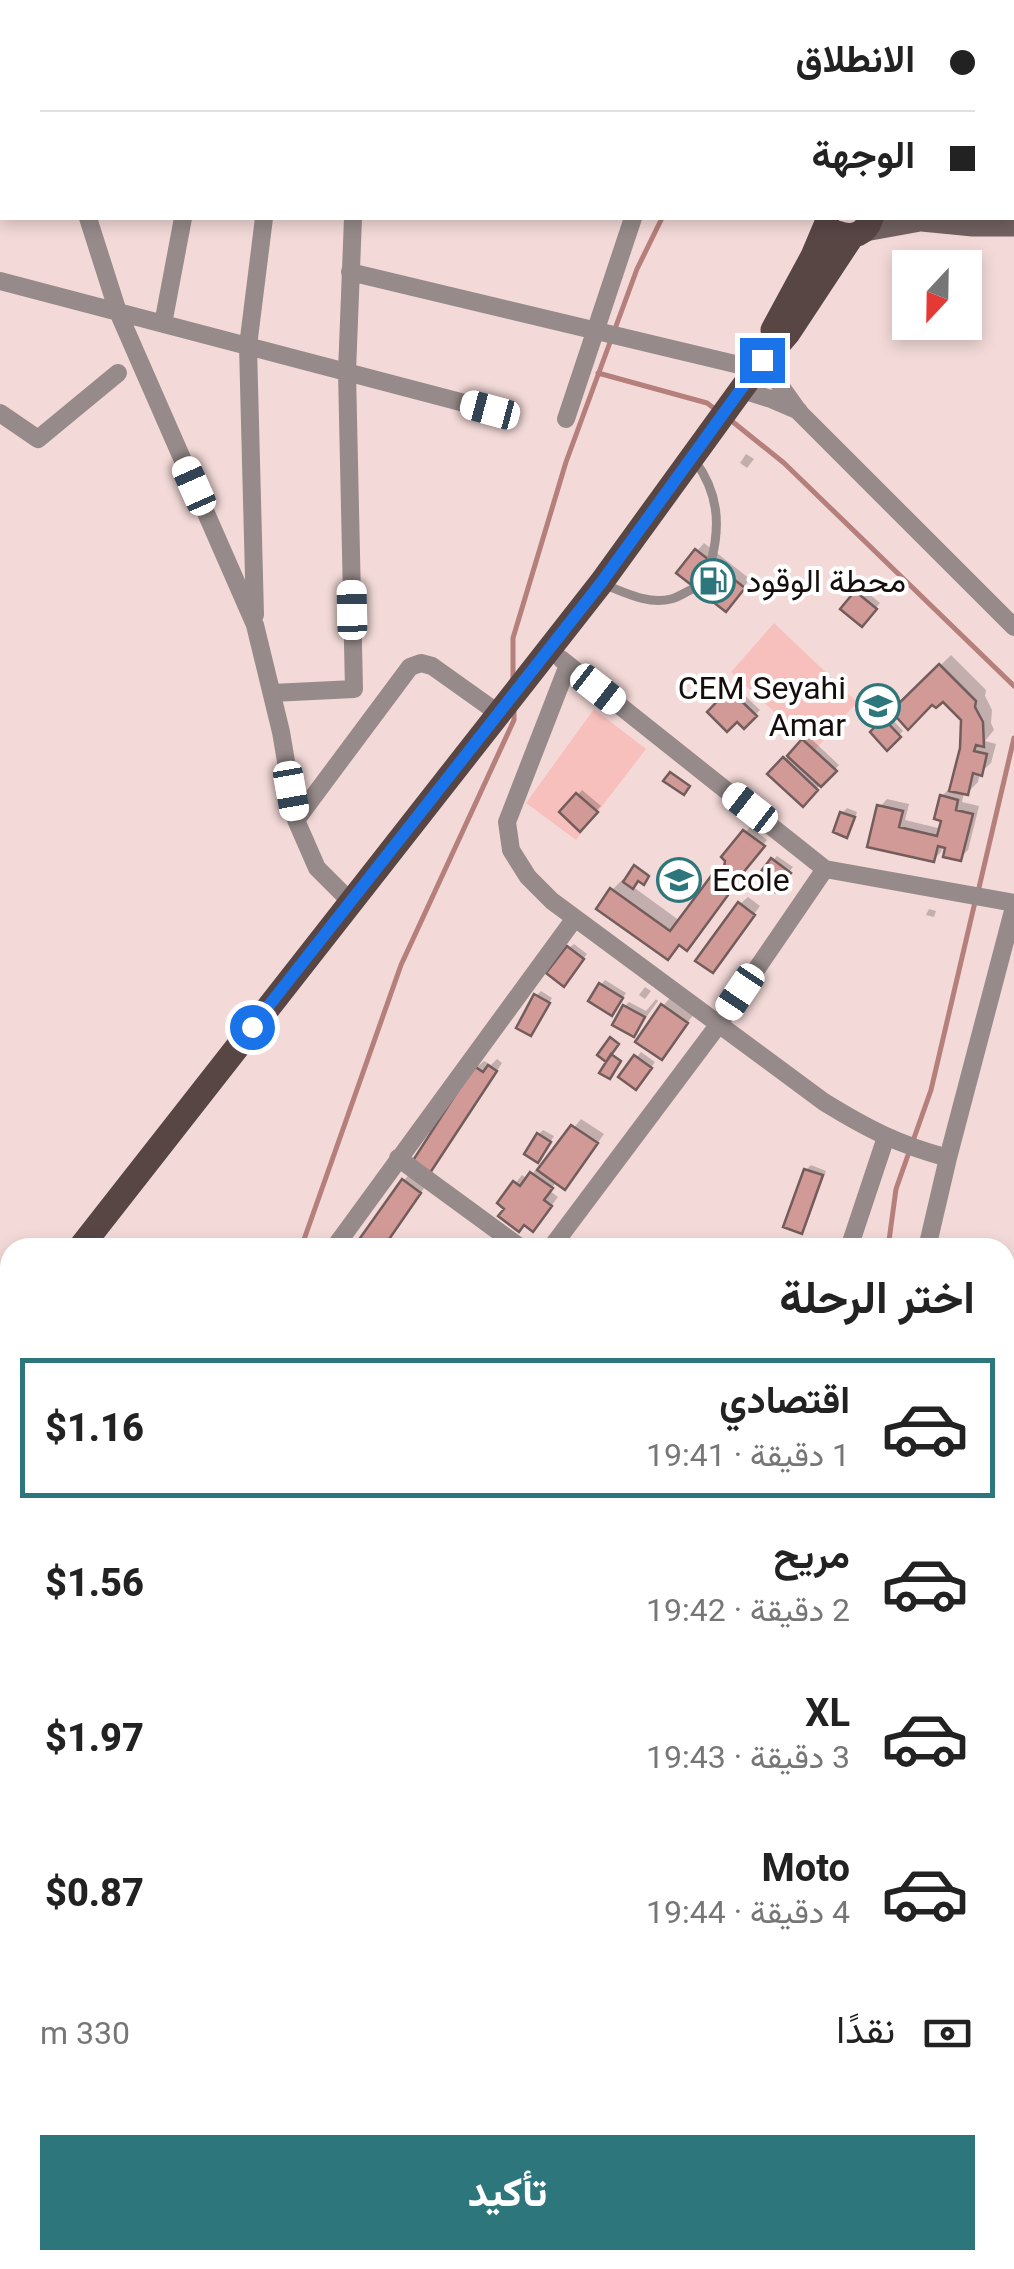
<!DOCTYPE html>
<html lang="ar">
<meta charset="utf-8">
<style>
:root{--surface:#fff;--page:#f2f2f2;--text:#222;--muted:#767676;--line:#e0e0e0;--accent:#2d767c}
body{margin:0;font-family:Roboto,Vazirmatn,sans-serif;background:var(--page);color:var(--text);direction:rtl;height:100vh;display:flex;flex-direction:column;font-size:38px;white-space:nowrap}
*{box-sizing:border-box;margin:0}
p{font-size:32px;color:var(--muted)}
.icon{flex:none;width:55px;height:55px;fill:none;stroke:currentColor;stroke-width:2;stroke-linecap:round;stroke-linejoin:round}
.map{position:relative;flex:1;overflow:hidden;direction:ltr}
.panel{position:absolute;left:0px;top:1238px;width:1015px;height:1032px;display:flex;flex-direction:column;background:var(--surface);border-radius:30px 30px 0 0;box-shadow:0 5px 15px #0003;direction:rtl}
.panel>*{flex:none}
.hud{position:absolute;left:0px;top:0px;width:1015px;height:220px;box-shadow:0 5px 15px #0003;direction:rtl;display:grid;align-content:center;height:220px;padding:0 40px;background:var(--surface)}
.needle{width:65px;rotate:202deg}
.buttons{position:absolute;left:892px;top:250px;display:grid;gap:20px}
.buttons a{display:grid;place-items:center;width:90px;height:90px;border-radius:0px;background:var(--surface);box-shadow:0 5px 15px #0003;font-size:50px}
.end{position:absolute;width:45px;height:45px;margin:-22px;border:12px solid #1a73e8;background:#fff;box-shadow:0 0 0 5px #fff}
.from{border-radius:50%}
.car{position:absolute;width:30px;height:60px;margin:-30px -15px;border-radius:12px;box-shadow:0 0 8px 2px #0007;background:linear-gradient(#fff 24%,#345 0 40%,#fff 0 76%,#345 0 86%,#fff 0)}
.hud b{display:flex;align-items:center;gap:35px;height:95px;font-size:38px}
.hud b+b{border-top:2px solid var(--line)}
.hud i{width:25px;height:25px;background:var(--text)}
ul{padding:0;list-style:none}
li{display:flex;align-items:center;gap:30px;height:140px;margin:0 20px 15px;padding:0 20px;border:5px solid transparent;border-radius:0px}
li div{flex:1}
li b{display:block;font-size:38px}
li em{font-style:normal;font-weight:800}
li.current{border-color:var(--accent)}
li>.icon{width:90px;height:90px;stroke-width:1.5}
h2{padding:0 40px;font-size:45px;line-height:120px}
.pay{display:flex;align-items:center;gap:25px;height:110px;padding:0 40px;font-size:38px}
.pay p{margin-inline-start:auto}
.action{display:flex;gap:20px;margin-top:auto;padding:20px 40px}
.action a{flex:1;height:115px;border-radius:0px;background:var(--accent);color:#fff;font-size:40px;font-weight:800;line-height:115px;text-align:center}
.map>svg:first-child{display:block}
.green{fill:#f8c0bc}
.shadow{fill:#0003}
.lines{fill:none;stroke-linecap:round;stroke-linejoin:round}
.stream{stroke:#b57f7c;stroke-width:5}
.building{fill:#d29a96;stroke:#735d5c;stroke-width:2.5}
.lane{stroke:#968b8a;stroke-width:9}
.street{stroke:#968b8a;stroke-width:18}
.secondary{stroke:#726261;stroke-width:25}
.primary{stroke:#584645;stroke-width:25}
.route{stroke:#1a73e8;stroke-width:12}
.labels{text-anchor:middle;stroke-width:8;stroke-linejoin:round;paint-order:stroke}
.poi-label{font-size:32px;fill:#160e0d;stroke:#fff;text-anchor:start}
</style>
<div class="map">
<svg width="1014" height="2269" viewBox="0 0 1014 2269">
<rect width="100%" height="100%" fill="#f3dad8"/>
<path class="green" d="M 774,623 L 857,702 L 815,750 L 731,672 Z
M 594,709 L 646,749 L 576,840 L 526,803 Z"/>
<path class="shadow" d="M 108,0 L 135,0 L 135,2 L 107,2 Z
M 164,0 L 187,0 L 186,2 L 166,2 Z
M 248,0 L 275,0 L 274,2 L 247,2 Z
M 752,0 L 780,0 L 788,2 L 749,2 Z
M 875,0 L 896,0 L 895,2 L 875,2 Z
M 746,454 L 754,459 L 747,468 L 740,463 Z
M 704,543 L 750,579 L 733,601 L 679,572 Z
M 862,588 L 880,603 L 862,624 L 844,609 Z
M 951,655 L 986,690 L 985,696 L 992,710 L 991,723 L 994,730 L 985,741 L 996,744 L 991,763 L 980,773 L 978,782 L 967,793 L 964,792 L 962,802 L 979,806 L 968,850 L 960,858 L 948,846 L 943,845 L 941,852 L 933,860 L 870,845 L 880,807 L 887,799 L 909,804 L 905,820 L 942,829 L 942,796 L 950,788 L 952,789 L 962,749 L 964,719 L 943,698 L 894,711 Z
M 735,686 L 760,710 L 744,726 L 737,719 L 710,712 Z
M 889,716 L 903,731 L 887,747 L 873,732 Z
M 808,736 L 839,765 L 803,803 L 771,774 Z
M 582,790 L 601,806 L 580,828 L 562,812 Z
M 847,808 L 857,812 L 851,830 L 846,835 L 842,813 Z
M 750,827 L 767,840 L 736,877 L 739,880 L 697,937 L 681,943 L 668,957 L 612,890 L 623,879 L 626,882 L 637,866 L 649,874 L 644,881 L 638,878 L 632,886 L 680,921 L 712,878 L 723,867 L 727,870 L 728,860 L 725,857 Z
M 777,856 L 793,867 L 775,889 L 773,860 Z
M 748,897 L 760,906 L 720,962 L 740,904 Z
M 929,909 L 936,911 L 934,917 L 926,915 Z
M 574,944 L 587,954 L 568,979 L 569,948 Z
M 605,980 L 626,993 L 616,1009 L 601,985 Z
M 645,987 L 651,991 L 645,999 L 639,995 Z
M 541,991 L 552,998 L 531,1033 L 536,996 Z
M 670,998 L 694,1014 L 662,1057 L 663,1006 Z
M 656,999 L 658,1001 L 634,1034 L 625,1006 L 629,1002 L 646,1011 Z
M 641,1052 L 655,1062 L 640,1083 L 621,1077 Z
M 497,1059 L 502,1063 L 435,1166 L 427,1173 L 476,1068 L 484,1061 L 491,1065 Z
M 581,1119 L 604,1134 L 572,1179 L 557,1181 L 550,1191 L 558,1197 L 540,1221 L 508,1208 L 500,1203 L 522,1175 L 528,1179 L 539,1166 L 542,1168 Z
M 543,1130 L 554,1136 L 542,1155 L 539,1134 Z
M 811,1165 L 826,1171 L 806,1226 L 801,1231 L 806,1170 Z
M 411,1173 L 427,1184 L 382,1248 L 403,1181 Z
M 10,1397 L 10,1434 L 0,1448 L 9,1454 L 0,1466 L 0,1411 Z
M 1014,1714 L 1014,1761 L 1007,1767 L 1014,1770 L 1014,1787 L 1008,1795 L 1005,1794 L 1005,1740 Z"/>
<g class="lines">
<path class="stream" d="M 702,2 L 702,0
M 598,373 L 707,403 L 715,409
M 728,418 L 784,463 L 1014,686
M 513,681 L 513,638 L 566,462 L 637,269 L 662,218
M 978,892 L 1014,738
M 301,1248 L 401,965 L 514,720 L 514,712
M 888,1248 L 896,1189 L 931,1090 L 975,902
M 1005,1474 L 1007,1474
M 0,1679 L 10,1672
M 791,2260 L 792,2269"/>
</g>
<path class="building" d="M 695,549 L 745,588 L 726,612 L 676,573 Z
M 855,591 L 877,609 L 862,627 L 840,609 Z
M 939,664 L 976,701 L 975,707 L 983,722 L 984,747 L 976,745 L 974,751 L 987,754 L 982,776 L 973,773 L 968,795 L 949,791 L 960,748 L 961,720 L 943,702 L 936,708 L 932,705 L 908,730 L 891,711 Z
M 729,689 L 757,716 L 744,729 L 737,722 L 727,732 L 707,712 Z
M 883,718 L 901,737 L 887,751 L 870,732 Z
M 802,739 L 837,771 L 821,787 L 787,756 Z
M 783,757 L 818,790 L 803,807 L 767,774 Z
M 670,772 L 690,786 L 684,795 L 663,781 Z
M 576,793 L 598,812 L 580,832 L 559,812 Z
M 940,795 L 958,800 L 956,810 L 973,814 L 961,861 L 943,857 L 945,848 L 938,846 L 934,862 L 867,847 L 877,805 L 903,811 L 899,827 L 937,836 L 941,821 L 934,819 Z
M 840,812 L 855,817 L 847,838 L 833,832 Z
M 743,830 L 765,846 L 738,879 L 724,868 L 725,861 L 721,857 Z
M 771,858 L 791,873 L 775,892 L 756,878 Z
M 634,865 L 649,876 L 644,885 L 638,881 L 633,889 L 623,882 Z
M 711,876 L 731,891 L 687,951 L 679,945 L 668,960 L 596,909 L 610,888 L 670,931 Z
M 738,902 L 755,915 L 713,973 L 695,961 Z
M 567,946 L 584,959 L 564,987 L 546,973 Z
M 599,983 L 623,998 L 612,1016 L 588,1001 Z
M 534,994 L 550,1003 L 531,1036 L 516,1028 Z
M 661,1004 L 688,1023 L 662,1060 L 635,1042 Z
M 623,1005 L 645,1017 L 634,1037 L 612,1025 Z
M 610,1037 L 619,1044 L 606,1062 L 597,1055 Z
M 611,1054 L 621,1061 L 610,1079 L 599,1073 Z
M 634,1055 L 652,1068 L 636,1090 L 618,1077 Z
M 488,1065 L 497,1071 L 428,1176 L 410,1165 L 474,1066 L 483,1072 Z
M 571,1125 L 598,1143 L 565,1190 L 537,1170 Z
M 537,1133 L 551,1142 L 538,1163 L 524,1154 Z
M 804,1169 L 823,1175 L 802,1234 L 783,1227 Z
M 530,1172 L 553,1188 L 544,1200 L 552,1206 L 533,1232 L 524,1225 L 519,1232 L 498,1216 L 504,1209 L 497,1203 L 513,1181 L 520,1186 Z
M 402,1179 L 421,1193 L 383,1248 L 353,1248 Z
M 10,1392 L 10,1433 L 0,1448 L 0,1406 Z
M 1010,1714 L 1014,1715 L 1014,1759 L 1011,1767 L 1005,1766 L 1005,1732 Z
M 10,1730 L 10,1781 L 0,1787 L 0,1753 L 6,1747 L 0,1741 Z
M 8,1993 L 10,1995 L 10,2037 L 0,2026 L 0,2001 Z"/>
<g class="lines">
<path class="lane" d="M 695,461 C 718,492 721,524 711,562
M 603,584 C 624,592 648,605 671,599 C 679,597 687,591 695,588"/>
<path class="street" d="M 81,2 L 81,0
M 358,2 L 358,0
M 642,2 L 642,0
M 0,31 L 2,30
M 88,218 L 118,312 L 255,625 L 281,732 L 296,820 L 317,868 L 350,901
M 350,272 L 756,369
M 0,281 L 491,410
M 163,324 L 183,218
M 762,360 L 799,412 L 1014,627
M 742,390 L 771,399 L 799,411
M 0,413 L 38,439 L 118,373
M 566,419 L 633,218
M 255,615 L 248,346 L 264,218
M 561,659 L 825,869 L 1014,903
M 568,665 L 507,822 L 511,850 L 528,877 L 552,901 L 824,1102 C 868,1129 897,1144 948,1158
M 272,693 L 354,689 L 347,372 L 353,218
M 296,820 L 410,667 L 421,663 L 432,666 L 498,713
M 398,1158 L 521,1248
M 334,1248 L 575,918
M 551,1248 L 719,1024 L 825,869
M 849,1248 L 886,1137
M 927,1248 L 948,1158 L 1014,907
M 1005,1390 L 1014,1393
M 1005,1514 L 1014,1519
M 0,1651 L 10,1662
M 1005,1702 L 1014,1681
M 0,1791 L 10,1782
M 0,1841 L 10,1851
M 1005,1903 L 1014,1904
M 0,2078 L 10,2069
M 0,2107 L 10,2118"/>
<path class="secondary" d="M 912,218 L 973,224 L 1014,224
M 865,229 L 920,219"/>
<path class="primary" d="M 926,2 L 927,0
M 949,2 L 949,0
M 837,233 C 853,239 866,234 871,218
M 773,330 L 813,256 L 827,223
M 80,1248 L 601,583 L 767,354 L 776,347 L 788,333 L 852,236
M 0,1350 L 10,1337"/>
</g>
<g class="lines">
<path class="route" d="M 252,1027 L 601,583 L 762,360"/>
</g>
<defs>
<g id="fuel-ring" transform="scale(2.25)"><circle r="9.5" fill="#fff" stroke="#2d767c" stroke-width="1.5"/><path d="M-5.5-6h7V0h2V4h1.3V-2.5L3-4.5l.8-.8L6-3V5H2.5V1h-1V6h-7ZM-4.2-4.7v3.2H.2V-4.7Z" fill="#2d767c"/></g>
<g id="school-ring" transform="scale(2.25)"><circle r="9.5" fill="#fff" stroke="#2d767c" stroke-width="1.5"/><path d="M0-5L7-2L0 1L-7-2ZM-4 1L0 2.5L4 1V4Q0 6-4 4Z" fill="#2d767c"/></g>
</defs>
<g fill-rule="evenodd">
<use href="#fuel-ring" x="713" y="581"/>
<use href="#school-ring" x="878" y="706"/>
<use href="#school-ring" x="679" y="880"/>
</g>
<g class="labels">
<g class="poi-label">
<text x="746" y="592">محطة الوقود</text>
<text x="846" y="699" text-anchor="end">CEM Seyahi<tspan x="846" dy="37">Amar</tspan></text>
<text x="712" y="891">Ecole</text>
</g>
</g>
</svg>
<div class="buttons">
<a><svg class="needle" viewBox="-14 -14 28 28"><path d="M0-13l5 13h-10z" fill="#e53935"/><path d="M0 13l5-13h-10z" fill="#767676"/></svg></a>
</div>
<i class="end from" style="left:252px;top:1027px"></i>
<i class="end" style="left:762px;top:360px"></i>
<i class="car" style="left:490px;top:410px;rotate:285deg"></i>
<i class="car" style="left:194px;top:486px;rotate:336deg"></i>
<i class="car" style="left:352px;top:610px;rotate:359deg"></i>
<i class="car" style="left:598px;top:689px;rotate:128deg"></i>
<i class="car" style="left:291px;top:791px;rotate:170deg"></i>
<i class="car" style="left:750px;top:808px;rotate:308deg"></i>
<i class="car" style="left:740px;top:992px;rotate:214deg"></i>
<div class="hud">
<b><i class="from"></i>الانطلاق</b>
<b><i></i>الوجهة</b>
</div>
<section class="panel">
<h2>اختر الرحلة</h2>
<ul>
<li class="current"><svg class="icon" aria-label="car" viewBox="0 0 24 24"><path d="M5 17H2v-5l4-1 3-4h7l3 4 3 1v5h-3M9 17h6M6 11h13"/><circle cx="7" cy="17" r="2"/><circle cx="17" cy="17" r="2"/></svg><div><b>اقتصادي</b><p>1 دقيقة · 19:41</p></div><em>$1.16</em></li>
<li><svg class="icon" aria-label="car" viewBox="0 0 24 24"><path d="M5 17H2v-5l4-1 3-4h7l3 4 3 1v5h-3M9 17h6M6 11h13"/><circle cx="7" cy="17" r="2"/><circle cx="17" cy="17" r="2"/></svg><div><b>مريح</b><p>2 دقيقة · 19:42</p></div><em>$1.56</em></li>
<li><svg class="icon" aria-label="car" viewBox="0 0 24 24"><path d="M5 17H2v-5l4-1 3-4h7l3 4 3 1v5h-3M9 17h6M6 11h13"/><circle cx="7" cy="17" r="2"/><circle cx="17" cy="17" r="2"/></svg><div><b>XL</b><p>3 دقيقة · 19:43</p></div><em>$1.97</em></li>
<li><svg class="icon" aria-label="car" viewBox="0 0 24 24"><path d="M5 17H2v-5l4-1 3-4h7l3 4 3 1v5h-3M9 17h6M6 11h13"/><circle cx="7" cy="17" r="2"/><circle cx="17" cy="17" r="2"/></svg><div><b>Moto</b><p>4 دقيقة · 19:44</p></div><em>$0.87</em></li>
</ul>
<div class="pay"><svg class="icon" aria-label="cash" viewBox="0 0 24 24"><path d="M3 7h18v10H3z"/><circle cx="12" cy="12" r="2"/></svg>نقدًا<p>330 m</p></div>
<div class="action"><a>تأكيد</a></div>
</section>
</div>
